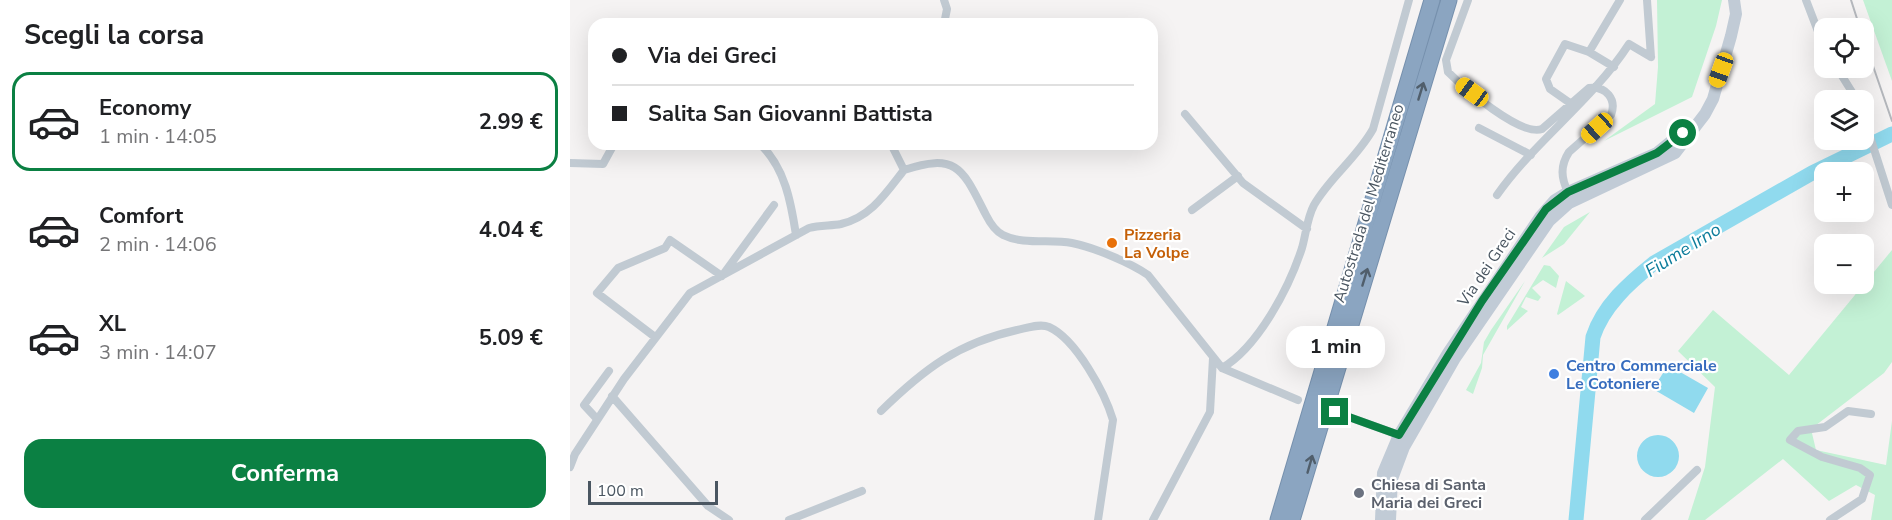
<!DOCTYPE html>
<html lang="it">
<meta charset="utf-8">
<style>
:root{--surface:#fff;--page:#f2f2f2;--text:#202124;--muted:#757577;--line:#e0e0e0;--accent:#0b8043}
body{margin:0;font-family:"Nunito Sans",sans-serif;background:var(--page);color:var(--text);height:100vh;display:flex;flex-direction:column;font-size:22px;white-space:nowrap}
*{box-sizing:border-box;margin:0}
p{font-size:20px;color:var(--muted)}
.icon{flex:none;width:33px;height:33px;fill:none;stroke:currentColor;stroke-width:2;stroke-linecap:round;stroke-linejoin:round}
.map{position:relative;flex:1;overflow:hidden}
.details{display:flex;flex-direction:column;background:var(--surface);width:570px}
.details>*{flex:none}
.top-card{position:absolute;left:18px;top:18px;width:570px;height:132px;border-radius:18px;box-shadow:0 6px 24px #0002;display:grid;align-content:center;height:132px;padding:0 24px;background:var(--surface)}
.tools{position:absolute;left:1244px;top:18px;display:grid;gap:12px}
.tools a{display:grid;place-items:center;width:60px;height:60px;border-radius:12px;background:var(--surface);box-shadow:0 6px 24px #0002;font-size:30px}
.scale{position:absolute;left:18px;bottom:15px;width:130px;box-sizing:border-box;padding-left:6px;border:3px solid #4a5661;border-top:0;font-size:16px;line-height:21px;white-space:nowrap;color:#4a5661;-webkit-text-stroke:4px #fff;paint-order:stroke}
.end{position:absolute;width:27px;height:27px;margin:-14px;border:8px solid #0b8043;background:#fff;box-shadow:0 0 0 3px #fff}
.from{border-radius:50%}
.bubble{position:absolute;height:42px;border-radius:18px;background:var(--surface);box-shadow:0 6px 24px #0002;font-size:20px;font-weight:700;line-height:42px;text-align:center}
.car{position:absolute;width:18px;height:36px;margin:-18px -9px;border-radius:8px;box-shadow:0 0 4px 2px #0007;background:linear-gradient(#f5c518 24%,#345 0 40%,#f5c518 0 76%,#345 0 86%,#f5c518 0)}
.top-card b{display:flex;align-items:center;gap:21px;height:57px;font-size:22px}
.top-card b+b{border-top:2px solid var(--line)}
.top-card i{width:15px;height:15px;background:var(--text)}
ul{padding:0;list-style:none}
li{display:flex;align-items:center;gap:18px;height:99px;margin:0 12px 9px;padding:0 12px;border:3px solid transparent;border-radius:18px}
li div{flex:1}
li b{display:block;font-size:22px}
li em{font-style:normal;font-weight:700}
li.active{border-color:var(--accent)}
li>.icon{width:54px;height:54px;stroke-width:1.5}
h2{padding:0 24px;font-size:27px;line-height:72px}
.cta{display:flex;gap:12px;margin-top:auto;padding:12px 24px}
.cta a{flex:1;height:69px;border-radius:18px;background:var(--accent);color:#fff;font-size:24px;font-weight:700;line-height:69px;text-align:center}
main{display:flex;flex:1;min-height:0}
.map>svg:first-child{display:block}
.green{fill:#c3f1d5}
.water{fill:#90daee}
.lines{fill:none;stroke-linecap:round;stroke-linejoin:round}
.river{stroke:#90daee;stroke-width:15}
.motorway-casing{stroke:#7690ad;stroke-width:17}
.minor{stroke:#c1cad2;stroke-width:8}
.secondary{stroke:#c1cbd6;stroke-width:12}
.motorway{stroke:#8ba5c1;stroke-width:15}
.rail{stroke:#b5b8bd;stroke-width:2}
.oneway{stroke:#505e6b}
.route{stroke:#0b8043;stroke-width:8}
.food-dot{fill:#e8710a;stroke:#fff;stroke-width:2}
.shop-dot{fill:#3f7fe0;stroke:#fff;stroke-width:2}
.worship-dot{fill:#6b7280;stroke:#fff;stroke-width:2}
.labels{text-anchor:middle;stroke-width:4.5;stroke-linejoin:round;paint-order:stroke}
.street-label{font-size:16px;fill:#4a5661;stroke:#fff}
.food-label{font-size:16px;font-weight:bold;fill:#c56008;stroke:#fff;text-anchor:start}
.shop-label{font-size:16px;font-weight:bold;fill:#366cbe;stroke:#fff;text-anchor:start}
.worship-label{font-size:16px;font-weight:bold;fill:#5b616d;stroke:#fff;text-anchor:start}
.water-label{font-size:18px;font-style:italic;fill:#0c7c9b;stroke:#fff}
</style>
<main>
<section class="details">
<h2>Scegli la corsa</h2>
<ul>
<li class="active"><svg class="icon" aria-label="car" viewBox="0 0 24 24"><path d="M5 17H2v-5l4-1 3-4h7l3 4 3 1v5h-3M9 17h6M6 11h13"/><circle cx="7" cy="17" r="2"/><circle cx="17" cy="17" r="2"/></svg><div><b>Economy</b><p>1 min · 14:05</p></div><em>2.99 €</em></li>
<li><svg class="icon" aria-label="car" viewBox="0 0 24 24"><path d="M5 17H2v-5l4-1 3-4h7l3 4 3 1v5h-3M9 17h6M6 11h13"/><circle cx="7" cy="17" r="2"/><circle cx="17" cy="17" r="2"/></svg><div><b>Comfort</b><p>2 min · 14:06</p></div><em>4.04 €</em></li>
<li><svg class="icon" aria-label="car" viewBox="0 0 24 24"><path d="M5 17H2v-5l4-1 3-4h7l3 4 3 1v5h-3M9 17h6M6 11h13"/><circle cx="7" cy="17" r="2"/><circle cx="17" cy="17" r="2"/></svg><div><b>XL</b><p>3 min · 14:07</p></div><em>5.09 €</em></li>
</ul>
<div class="cta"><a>Conferma</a></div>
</section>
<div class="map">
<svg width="1322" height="520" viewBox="0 0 1322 520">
<rect width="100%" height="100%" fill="#f5f3f3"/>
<path class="green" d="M 1087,0 L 1152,0 L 1146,26 L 1122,97 L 1034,141 L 1085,104 L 1088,67 Z
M 1293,0 L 1322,0 L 1322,81 Z
M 1020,212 L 994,244 L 972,258 L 994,227 Z
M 1322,250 L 1322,362 L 1314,373 L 1241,429 L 1246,450 L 1316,465 L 1322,421 L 1322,520 L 1301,520 L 1305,495 L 1286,485 L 1259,501 L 1213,459 L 1135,520 L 1118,520 L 1135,467 L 1145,387 L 1108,351 L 1143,310 L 1219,375 Z
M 974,265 L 980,266 L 989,276 L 986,288 L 973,280 L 962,288 L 971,297 L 968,301 L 956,297 L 951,307 L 958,311 L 937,330 L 937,326 Z
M 955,281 L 913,355 L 912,368 L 903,394 L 896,390 L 911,363 L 914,342 L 921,330 Z
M 996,281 L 1015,296 L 988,315 L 987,314 Z"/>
<path class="water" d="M 1098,365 L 1138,388 L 1124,413 L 1083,389 Z
M1067 456a21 21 0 1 1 42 0a21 21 0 1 1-42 0Z"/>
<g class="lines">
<path class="river" d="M 1006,520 L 1023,337 C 1033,306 1059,283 1084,263 L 1242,173 L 1322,134"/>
<g class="motorway-casing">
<path id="motorway" d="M 708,520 L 862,0
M 722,520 L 879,0"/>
</g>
<path class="minor" d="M 898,0 L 876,60 L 878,72 C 893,87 951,137 972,129 L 1019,88 C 1036,86 1047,99 1041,115 L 999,152 C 990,166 991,178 998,192
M 1077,0 L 1081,57
M 1236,0 L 1254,47
M 374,24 L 377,9 L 374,0
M 1044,67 L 1019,52 L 1050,0
M 1267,68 L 1287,100
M 1000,103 L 980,89 L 976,79 L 995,44 L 1019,52
M 615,114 L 673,183 L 737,229
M 1293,115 L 1322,205
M 909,128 L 961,155
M 190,144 C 215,168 221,202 226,235
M 321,144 L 334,170
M 0,163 L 33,164 L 44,144
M 334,170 C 388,152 393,170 416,215 C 420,223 425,231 433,235 C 453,245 481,239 502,243 C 523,247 561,263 578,275 L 652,368 L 728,400
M 927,195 C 965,141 1022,101 1059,44 L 1081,57
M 622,210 L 668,176
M 85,337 L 27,293 L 48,268 L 95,248 L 100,240 L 152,276 L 204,205
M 652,368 C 688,347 719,288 732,248 C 736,234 737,218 744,205 C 760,177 787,158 803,129 L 839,0
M 42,396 L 138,506 L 159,520
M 311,411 C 354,369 388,343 447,330 C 457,328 470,323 479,327 C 506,339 535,393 543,420 L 528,520
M 765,412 L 829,435
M 27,419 L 14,405 L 39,371
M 0,467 L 5,454 L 54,379 L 120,293 L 239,228 C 250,225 261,226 271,224 C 301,217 316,193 334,170
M 219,520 L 292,491
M 583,520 L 640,412 L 643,358
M 1075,520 L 1127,470
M 1260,520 L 1292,499 L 1300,475 L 1290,468 L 1252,457 L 1220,440 L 1228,431 L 1255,427 L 1278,411 L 1301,414"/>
<path class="secondary" d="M 811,520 L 813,473 L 829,435 L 878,353 L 970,217 L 985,200 L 998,192 L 1087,153 L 1114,131
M 820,520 L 822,479 L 834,447 L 885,358 L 979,221 L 999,203 L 1105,153 L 1135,114 L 1143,99 L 1161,36 L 1166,14 L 1164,0"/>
<use href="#motorway" class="motorway"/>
<path class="rail" d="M 1281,0 L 1290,28
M 1293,37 L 1322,121"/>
</g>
<defs><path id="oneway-shaft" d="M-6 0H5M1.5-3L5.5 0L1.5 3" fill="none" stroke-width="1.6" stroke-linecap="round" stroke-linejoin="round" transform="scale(1.5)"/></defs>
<g class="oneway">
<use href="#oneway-shaft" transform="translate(851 91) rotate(-73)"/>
<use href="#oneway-shaft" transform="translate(795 277) rotate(-73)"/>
<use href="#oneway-shaft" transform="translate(740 464) rotate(-74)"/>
</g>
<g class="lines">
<path class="route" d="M 765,412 L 829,435 L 912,301 L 976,209 L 998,192 L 1087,153 L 1113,133"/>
</g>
<circle class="food-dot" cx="542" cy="243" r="6"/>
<circle class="shop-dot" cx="984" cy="374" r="6"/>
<circle class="worship-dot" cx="789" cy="493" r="6"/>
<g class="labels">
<g class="street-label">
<text transform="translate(798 203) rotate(-73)" y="6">Autostrada del Mediterraneo</text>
<text transform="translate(916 267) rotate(-56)" y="6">Via dei Greci</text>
</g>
<g class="food-label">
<text x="554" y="240">Pizzeria<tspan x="554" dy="18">La Volpe</tspan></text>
</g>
<g class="shop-label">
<text x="996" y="371">Centro Commerciale<tspan x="996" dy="18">Le Cotoniere</tspan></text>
</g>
<g class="worship-label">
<text x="801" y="490">Chiesa di Santa<tspan x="801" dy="18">Maria dei Greci</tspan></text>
</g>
<g class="water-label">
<text transform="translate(1113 250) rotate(-32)" y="6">Fiume Irno</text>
</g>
</g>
</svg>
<div class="tools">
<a><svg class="icon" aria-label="locate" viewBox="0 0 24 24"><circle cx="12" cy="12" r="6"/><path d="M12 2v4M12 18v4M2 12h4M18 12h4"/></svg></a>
<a><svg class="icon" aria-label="layers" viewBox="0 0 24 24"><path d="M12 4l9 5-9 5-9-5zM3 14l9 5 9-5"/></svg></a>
<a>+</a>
<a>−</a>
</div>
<div class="scale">100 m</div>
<i class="end from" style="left:1113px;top:133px"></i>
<i class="end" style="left:765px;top:412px"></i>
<div class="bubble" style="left:716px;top:326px;width:99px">1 min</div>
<i class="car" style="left:1151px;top:70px;rotate:200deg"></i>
<i class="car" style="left:902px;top:92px;rotate:306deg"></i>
<i class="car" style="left:1027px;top:128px;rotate:228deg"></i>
<div class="top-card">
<b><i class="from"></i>Via dei Greci</b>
<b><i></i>Salita San Giovanni Battista</b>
</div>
</div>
</main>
